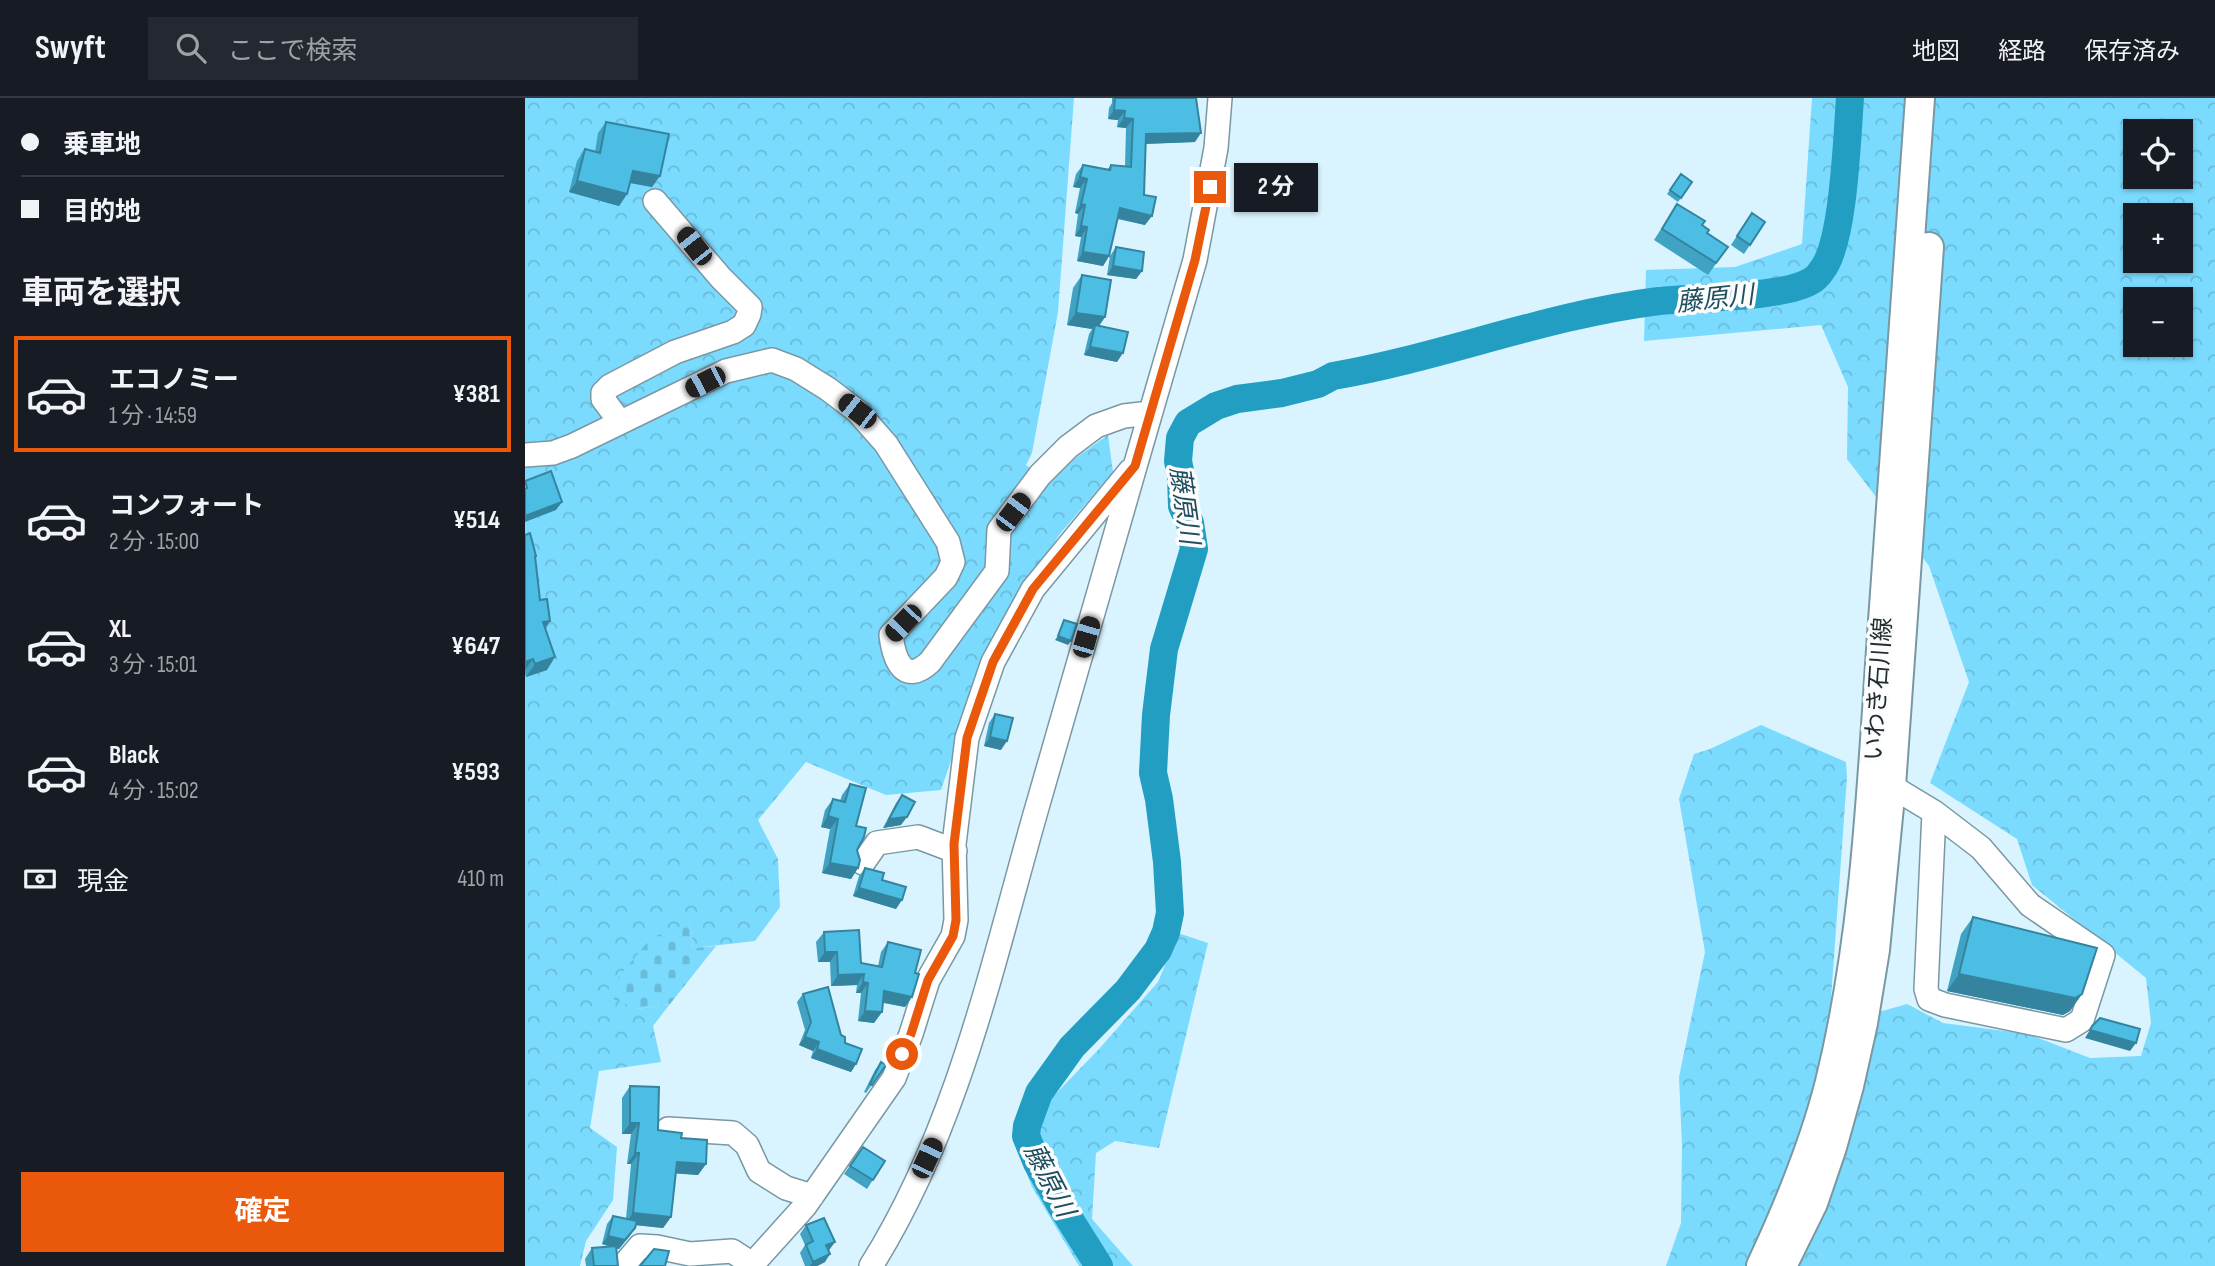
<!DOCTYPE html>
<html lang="ja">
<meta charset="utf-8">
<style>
:root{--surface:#171b24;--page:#242831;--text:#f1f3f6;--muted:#9ea1a6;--line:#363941;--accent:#ea580c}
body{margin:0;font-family:"Sofia Sans Condensed","Noto Sans JP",sans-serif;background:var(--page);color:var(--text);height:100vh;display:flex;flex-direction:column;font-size:26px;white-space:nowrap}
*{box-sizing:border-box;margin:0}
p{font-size:23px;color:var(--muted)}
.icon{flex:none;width:38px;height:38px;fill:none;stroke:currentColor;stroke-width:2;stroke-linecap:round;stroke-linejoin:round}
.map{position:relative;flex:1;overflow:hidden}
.drawer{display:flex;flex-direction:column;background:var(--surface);width:525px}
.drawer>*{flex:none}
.top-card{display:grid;align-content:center;height:154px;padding:0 21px;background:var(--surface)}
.controls{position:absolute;left:1598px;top:21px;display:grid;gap:14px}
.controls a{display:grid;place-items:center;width:70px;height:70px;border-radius:0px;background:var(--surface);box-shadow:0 2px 5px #0004;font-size:35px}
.end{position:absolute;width:32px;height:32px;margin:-16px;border:9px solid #ea580c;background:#fff;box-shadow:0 0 0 4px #fff}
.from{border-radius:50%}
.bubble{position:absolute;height:49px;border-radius:0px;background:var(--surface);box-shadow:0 2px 5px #0004;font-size:23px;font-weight:700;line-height:49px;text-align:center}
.car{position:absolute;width:21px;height:42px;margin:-21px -10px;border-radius:9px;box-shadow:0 0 5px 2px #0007;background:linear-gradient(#222 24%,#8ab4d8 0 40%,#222 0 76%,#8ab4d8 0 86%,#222 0)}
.top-card b{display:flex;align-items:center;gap:24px;height:66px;font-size:26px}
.top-card b+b{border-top:2px solid var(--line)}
.top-card i{width:18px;height:18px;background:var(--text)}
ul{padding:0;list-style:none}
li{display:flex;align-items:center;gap:21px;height:116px;margin:0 14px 10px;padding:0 7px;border:4px solid transparent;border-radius:0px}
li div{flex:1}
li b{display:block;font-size:26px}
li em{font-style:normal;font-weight:700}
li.current{border-color:var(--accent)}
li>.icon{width:63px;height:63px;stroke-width:1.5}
h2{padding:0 21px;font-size:32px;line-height:84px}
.pay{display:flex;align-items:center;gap:18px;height:77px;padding:0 21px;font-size:26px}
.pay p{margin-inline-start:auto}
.primary-button{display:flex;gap:14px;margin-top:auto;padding:14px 21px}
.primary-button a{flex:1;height:80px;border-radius:0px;background:var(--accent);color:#fff;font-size:28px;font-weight:700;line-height:80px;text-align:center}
header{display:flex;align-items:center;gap:42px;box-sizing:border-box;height:98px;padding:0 35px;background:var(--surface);border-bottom:2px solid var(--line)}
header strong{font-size:33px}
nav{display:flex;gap:38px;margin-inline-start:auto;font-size:24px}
.search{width:490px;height:63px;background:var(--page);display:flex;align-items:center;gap:18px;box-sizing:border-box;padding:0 24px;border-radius:0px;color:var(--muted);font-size:26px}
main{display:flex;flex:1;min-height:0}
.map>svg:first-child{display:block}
.forest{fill:url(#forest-crowns);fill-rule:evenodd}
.cemetery{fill:url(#cemetery-stones)}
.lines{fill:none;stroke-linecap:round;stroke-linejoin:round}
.river{stroke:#229ec3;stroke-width:28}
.minor-casing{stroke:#7998a4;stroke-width:26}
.major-casing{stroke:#7998a4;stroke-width:32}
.minor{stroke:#fff;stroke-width:23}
.major{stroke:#fff;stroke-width:28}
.wall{fill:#41a3c3}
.shaded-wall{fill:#35849f}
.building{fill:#4cbde3;stroke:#35849f;stroke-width:2}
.route{stroke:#ea580c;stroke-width:9}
.labels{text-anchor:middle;stroke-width:7;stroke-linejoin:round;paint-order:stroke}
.street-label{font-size:24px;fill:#212e32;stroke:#fcfcfc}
.water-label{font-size:26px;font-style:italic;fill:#1f4e5e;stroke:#fcfcfc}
</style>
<header>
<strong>Swyft</strong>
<div class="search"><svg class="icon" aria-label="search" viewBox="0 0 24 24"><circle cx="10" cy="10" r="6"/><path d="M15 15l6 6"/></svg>ここで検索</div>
<nav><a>地図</a><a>経路</a><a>保存済み</a></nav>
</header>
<main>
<section class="drawer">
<div class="top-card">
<b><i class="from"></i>乗車地</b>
<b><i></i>目的地</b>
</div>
<h2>車両を選択</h2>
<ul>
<li class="current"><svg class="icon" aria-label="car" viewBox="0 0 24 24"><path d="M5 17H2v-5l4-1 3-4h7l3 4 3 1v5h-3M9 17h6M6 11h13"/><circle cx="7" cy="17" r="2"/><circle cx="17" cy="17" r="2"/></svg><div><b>エコノミー</b><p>1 分 · 14:59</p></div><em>¥381</em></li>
<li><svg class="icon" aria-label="car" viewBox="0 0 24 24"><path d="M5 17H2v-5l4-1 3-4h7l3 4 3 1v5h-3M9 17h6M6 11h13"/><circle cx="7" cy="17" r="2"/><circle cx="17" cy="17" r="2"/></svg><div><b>コンフォート</b><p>2 分 · 15:00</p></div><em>¥514</em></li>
<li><svg class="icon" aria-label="car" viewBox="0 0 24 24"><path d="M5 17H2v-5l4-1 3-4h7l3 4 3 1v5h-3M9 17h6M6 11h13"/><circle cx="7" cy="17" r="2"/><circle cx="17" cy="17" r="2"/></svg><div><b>XL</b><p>3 分 · 15:01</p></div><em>¥647</em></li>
<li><svg class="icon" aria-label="car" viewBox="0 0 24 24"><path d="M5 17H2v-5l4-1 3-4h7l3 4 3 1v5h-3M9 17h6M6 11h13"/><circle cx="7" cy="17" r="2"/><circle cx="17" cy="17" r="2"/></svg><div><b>Black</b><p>4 分 · 15:02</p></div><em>¥593</em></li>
</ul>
<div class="pay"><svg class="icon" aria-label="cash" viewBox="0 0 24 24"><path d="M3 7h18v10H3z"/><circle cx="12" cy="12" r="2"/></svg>現金<p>410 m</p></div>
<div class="primary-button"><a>確定</a></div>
</section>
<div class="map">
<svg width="1690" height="1168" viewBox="0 0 1690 1168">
<defs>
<pattern id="forest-crowns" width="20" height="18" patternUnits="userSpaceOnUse" patternTransform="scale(1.75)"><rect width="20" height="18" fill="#7adbfe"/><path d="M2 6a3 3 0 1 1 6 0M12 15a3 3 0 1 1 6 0" fill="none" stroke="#69bcda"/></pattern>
<pattern id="cemetery-stones" width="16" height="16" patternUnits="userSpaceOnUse" patternTransform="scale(1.75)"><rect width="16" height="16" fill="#7adbfe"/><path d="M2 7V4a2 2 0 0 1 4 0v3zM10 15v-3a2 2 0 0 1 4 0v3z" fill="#69bcda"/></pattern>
</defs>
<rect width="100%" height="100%" fill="#d9f4fe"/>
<path class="forest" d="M 0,0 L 549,0 L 533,214 L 507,355 L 501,367 L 521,381 L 583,337 L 588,374 L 534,437 L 462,556 L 416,692 L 361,697 L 281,664 L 233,722 L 253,761 L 255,809 L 230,843 L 168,850 L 164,826 L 112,911 L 145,906 L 128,928 L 136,964 L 74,973 L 65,1030 L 92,1049 L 88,1102 L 61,1143 L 55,1168 L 0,1168 Z
M 1287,0 L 1690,0 L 1690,1168 L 1141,1168 L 1156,1125 L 1157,1048 L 1154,979 L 1180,854 L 1154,701 L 1169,656 L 1185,651 L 1236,627 L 1321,664 L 1322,679 L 1304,928 L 1382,906 L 1418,925 L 1503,936 L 1565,960 L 1616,958 L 1626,925 L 1621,880 L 1507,787 L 1492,741 L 1405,685 L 1444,584 L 1404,468 L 1322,361 L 1323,289 L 1296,227 L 1119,243 L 1121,172 L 1210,169 L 1277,146 ZM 1610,33 L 1656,33 L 1656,79 L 1610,79 ZM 1610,117 L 1656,117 L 1656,163 L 1610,163 ZM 1610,201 L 1656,201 L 1656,247 L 1610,247 Z
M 653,835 L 683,845 L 634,1050 L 590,1043 L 571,1055 L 567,1121 L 608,1168 L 554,1168 L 507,1089 L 488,1040 L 574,951 L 633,884 Z"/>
<path class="cemetery" d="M 164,825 L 168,850 L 191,848 L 145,906 L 112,911 L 79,897 L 126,840 Z"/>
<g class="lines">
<path class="river" d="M 574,1168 L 535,1106 L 512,1065 L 501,1038 L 502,1028 L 514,995 L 532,970 L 547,949 L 603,892 L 633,852 L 641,834 L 645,815 L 642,764 L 634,701 L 628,675 L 631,617 L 639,551 L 669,451 L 665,425 L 657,408 L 656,378 L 653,363 L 655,340 L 663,325 L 691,308 L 712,301 L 757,295 L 793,286 L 808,278 C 918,259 1021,217 1134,203 C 1169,199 1259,200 1286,183 C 1290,181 1295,175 1297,172 C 1319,145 1322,38 1325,0"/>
<g class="minor-casing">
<path id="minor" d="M 95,324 L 78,301 L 78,295 L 85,288 L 150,254 L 208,234 L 219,227 L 224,216 L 225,209 L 196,180 L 130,103
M 0,357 L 28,355 L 47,348 L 201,273 L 247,262 L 271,271 L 303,291 L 332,313 L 361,346 L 423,444 L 428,464 L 421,479 L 366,537 C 369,562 379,588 405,564 L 472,473 L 474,432 L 515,377 L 543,349 L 571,328 L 599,318 L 625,315
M 1366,688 L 1409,714 L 1456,750 L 1505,807 L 1578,857 L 1557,922 L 1541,932 L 1420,907 L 1404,901 L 1401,891 L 1409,714
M 338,765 L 352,745 L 393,739 L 430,753
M 143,1031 L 208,1035 L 222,1047 L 234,1073 L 261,1090 L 287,1098
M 98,1168 L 115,1148 L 132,1149 L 165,1156 L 207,1153 L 227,1166
M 226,1168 L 280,1108 L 369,980 L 386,936 L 403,882 L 428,838 L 431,822 L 429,746 L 442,640 L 468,564 L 508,491 L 605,373
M 346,1168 C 431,1033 466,872 509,720 C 562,533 616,348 670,162 L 691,50 L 695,0"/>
</g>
<g class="major-casing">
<path id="major" d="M 1236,1168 C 1264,1108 1289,1048 1305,984 C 1342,834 1347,677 1358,523 C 1370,349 1383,174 1395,0
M 1257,1168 L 1288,1105 L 1307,1049 L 1324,988 L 1338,925 L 1350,852 L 1366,688 L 1404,149"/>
</g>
<use href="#minor" class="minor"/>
<use href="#major" class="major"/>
</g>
<path class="wall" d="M 587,0 L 671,0 L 670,44 L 621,46 L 619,97 L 620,127 L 592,121 L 584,158 L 578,168 L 552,163 L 556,139 L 550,138 L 553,116 L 550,115 L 555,90 L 548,89 L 551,76 L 558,67 L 582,72 L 586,67 L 600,68 L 601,30 L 592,29 L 593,22 L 583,21 L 584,10 L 587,5 Z
M 81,24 L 127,89 L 105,85 L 102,96 L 94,108 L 44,94 L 52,63 L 60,51 L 70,54 L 73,35 Z
M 1156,76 L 1167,84 L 1153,104 L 1142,96 Z
M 1152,106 L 1177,127 L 1182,135 L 1203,149 L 1183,177 L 1129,142 Z
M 1227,115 L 1240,124 L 1219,156 L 1206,147 Z
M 591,149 L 617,173 L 611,181 L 582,177 L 585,158 Z
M 557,177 L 580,219 L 574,228 L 592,264 L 559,257 L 564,236 L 567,231 L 542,227 L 548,190 Z
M 0,437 L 11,458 L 10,460 L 15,502 L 25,523 L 20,531 L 22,572 L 1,579 L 0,576 Z
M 470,616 L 476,652 L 459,648 L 464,625 Z
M 325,686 L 331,728 L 333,770 L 326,781 L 297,775 L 305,731 L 296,729 L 300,712 L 308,701 L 315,703 L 317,697 Z
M 377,697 L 376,727 L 358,730 L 371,705 Z
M 340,770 L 357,782 L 371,811 L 328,798 L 334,778 Z
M 1448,819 L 1557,896 L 1545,913 L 1538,917 L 1422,893 L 1436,836 Z
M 299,834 L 336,865 L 353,868 L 356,854 L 363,844 L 390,875 L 387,899 L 380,909 L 358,905 L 357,914 L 349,925 L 333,923 L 336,895 L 331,895 L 332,887 L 306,888 L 305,864 L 293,864 L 291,844 Z
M 278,896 L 316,937 L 331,966 L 326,974 L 286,960 L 288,953 L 274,947 L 280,932 L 272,904 Z
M 356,964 L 361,967 L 341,995 L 339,994 L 350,972 Z
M 105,988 L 133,1032 L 156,1040 L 181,1066 L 173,1077 L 150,1075 L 146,1119 L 138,1130 L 111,1127 L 110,1130 L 104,1139 L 94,1151 L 91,1150 L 93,1168 L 61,1168 L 60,1161 L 67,1150 L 86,1149 L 77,1146 L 82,1126 L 88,1118 L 101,1121 L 106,1066 L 102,1066 L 106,1036 L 97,1036 L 97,1000 Z
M 338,1049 L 360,1063 L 342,1091 L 319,1076 Z
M 281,1127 L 310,1144 L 304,1152 L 300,1164 L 292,1168 L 280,1168 L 275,1155 L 280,1147 L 275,1136 Z"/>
<path class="shaded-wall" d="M 589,12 L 600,13 L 593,22 L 583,21 Z
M 599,20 L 608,21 L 601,30 L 592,29 Z
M 676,35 L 670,44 L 615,46 L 621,36 Z
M 108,73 L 135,78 L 127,89 L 100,84 Z
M 555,79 L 562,81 L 555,90 L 548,89 Z
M 52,83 L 102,96 L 94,108 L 44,94 Z
M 556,106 L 560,107 L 553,116 L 550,115 Z
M 595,110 L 627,118 L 620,127 L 588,119 Z
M 556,128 L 562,129 L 556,139 L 550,138 Z
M 558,154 L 584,158 L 578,168 L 552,163 Z
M 588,168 L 617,173 L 611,181 L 582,177 Z
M 551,215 L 580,219 L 571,232 L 570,227 L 567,231 L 542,227 Z
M 565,249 L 598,255 L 592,264 L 559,257 Z
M 37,404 L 31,412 L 0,424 L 0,418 Z
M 25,523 L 16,536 L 18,524 Z
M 533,538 L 546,543 L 543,547 L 530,542 Z
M 30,559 L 22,572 L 1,579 L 10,566 Z
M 8,561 L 0,572 L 0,564 Z
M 465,639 L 482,643 L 476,652 L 459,648 Z
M 303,718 L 313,721 L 305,731 L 296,729 Z
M 382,719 L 376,727 L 358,730 L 364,721 Z
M 305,765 L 333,770 L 326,781 L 297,775 Z
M 334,790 L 377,802 L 371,811 L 328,798 Z
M 300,854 L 312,854 L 305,864 L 293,864 Z
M 339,876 L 332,887 L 306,888 L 313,877 Z
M 1434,876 L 1557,896 L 1545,913 L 1538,917 L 1422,893 Z
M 338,884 L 343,885 L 336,895 L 331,895 Z
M 359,893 L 387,899 L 380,909 L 352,903 Z
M 340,913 L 357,914 L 349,925 L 333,923 Z
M 1565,932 L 1611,945 L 1605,953 L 1560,940 Z
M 280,939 L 294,944 L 288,953 L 274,947 Z
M 292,951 L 331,966 L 326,974 L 286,960 Z
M 105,1025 L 114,1025 L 106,1036 L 97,1036 Z
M 110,1055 L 114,1055 L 106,1066 L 102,1066 Z
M 152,1064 L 181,1066 L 173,1077 L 144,1075 Z
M 108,1115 L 146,1119 L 138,1130 L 100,1126 Z
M 110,1130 L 94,1151 L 77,1146 L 83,1138 Z
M 310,1144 L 304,1152 L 301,1147 Z
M 305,1156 L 300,1164 L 292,1168 L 285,1168 L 288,1164 Z"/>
<path class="building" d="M 590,0 L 671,0 L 676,35 L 621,36 L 619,97 L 631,99 L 627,118 L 595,110 L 584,158 L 558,154 L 562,129 L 556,128 L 560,107 L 556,106 L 562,81 L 555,79 L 558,67 L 585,72 L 586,67 L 606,69 L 608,21 L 599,20 L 600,13 L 589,12 Z
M 81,24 L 144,36 L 135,78 L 108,73 L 102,96 L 52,83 L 60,51 L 75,55 Z
M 1156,76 L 1167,84 L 1156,100 L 1145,92 Z
M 1152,106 L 1180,123 L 1177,127 L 1184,132 L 1182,135 L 1203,149 L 1191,165 L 1137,131 Z
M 1227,115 L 1240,124 L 1225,147 L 1212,138 Z
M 591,149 L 619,154 L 617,173 L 588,168 Z
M 557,177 L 586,182 L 580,219 L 551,215 Z
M 570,227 L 603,234 L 598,255 L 565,249 Z
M 26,373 L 37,404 L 0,418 L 0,391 L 2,390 L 0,383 Z
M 5,435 L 11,458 L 10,458 L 15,502 L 22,501 L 25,523 L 18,524 L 30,559 L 10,566 L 8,561 L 0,564 L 0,437 Z
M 539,522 L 552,526 L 546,543 L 533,538 Z
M 470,616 L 488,620 L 482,643 L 465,639 Z
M 325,686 L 341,690 L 331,728 L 341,730 L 339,739 L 332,752 L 335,762 L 333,770 L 305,765 L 313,721 L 303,718 L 308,701 L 320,704 Z
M 377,697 L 390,704 L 382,719 L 364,721 Z
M 340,770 L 359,775 L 357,782 L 381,789 L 377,802 L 334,790 Z
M 1448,819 L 1572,850 L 1557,896 L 1550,900 L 1434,876 Z
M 334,832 L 336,865 L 357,869 L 363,844 L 396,852 L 390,875 L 394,876 L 387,899 L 359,893 L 357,914 L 340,913 L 343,885 L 338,884 L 339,876 L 313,877 L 312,854 L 300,854 L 299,834 Z
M 303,889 L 316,937 L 320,939 L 320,945 L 337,951 L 331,966 L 292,951 L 294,944 L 280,939 L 286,924 L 278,896 Z
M 1575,920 L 1615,931 L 1611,945 L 1565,932 L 1567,928 Z
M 356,964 L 361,967 L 347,987 L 345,986 Z
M 105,988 L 134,989 L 133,1032 L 157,1035 L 156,1040 L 182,1042 L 181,1066 L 152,1064 L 146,1119 L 108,1115 L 114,1055 L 110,1055 L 114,1025 L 105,1025 Z
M 338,1049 L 360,1063 L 348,1082 L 325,1068 Z
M 88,1118 L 112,1123 L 110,1130 L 100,1142 L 83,1138 Z
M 299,1120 L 310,1144 L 301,1147 L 305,1156 L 288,1164 L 281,1147 L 288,1143 L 281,1127 Z
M 91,1148 L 93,1168 L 69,1168 L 67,1150 Z
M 129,1151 L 144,1153 L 140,1168 L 115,1168 Z"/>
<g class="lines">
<path class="route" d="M 377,956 L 386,936 L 403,882 L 428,838 L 431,822 L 429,746 L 442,640 L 468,564 L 508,491 L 610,368 L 670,162 L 685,89"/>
</g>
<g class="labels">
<g class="street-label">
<text transform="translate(1353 591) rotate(-86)" y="8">いわき石川線</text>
</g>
<g class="water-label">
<text transform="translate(1190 200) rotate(-6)" y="9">藤原川</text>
<text transform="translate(660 407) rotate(82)" y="9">藤原川</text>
<text transform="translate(525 1082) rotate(63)" y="9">藤原川</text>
</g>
</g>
</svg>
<div class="controls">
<a><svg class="icon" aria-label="locate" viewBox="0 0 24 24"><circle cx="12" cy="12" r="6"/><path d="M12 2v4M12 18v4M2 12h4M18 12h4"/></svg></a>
<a>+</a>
<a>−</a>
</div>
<i class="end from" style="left:377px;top:956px"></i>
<i class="end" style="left:685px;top:89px"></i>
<div class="bubble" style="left:709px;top:65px;width:84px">2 分</div>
<i class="car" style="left:169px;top:148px;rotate:322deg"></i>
<i class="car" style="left:180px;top:284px;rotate:243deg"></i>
<i class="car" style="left:332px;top:313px;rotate:308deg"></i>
<i class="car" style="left:488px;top:414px;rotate:37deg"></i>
<i class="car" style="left:378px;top:525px;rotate:224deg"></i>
<i class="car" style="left:561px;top:539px;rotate:16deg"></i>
<i class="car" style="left:402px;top:1060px;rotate:25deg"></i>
</div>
</main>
